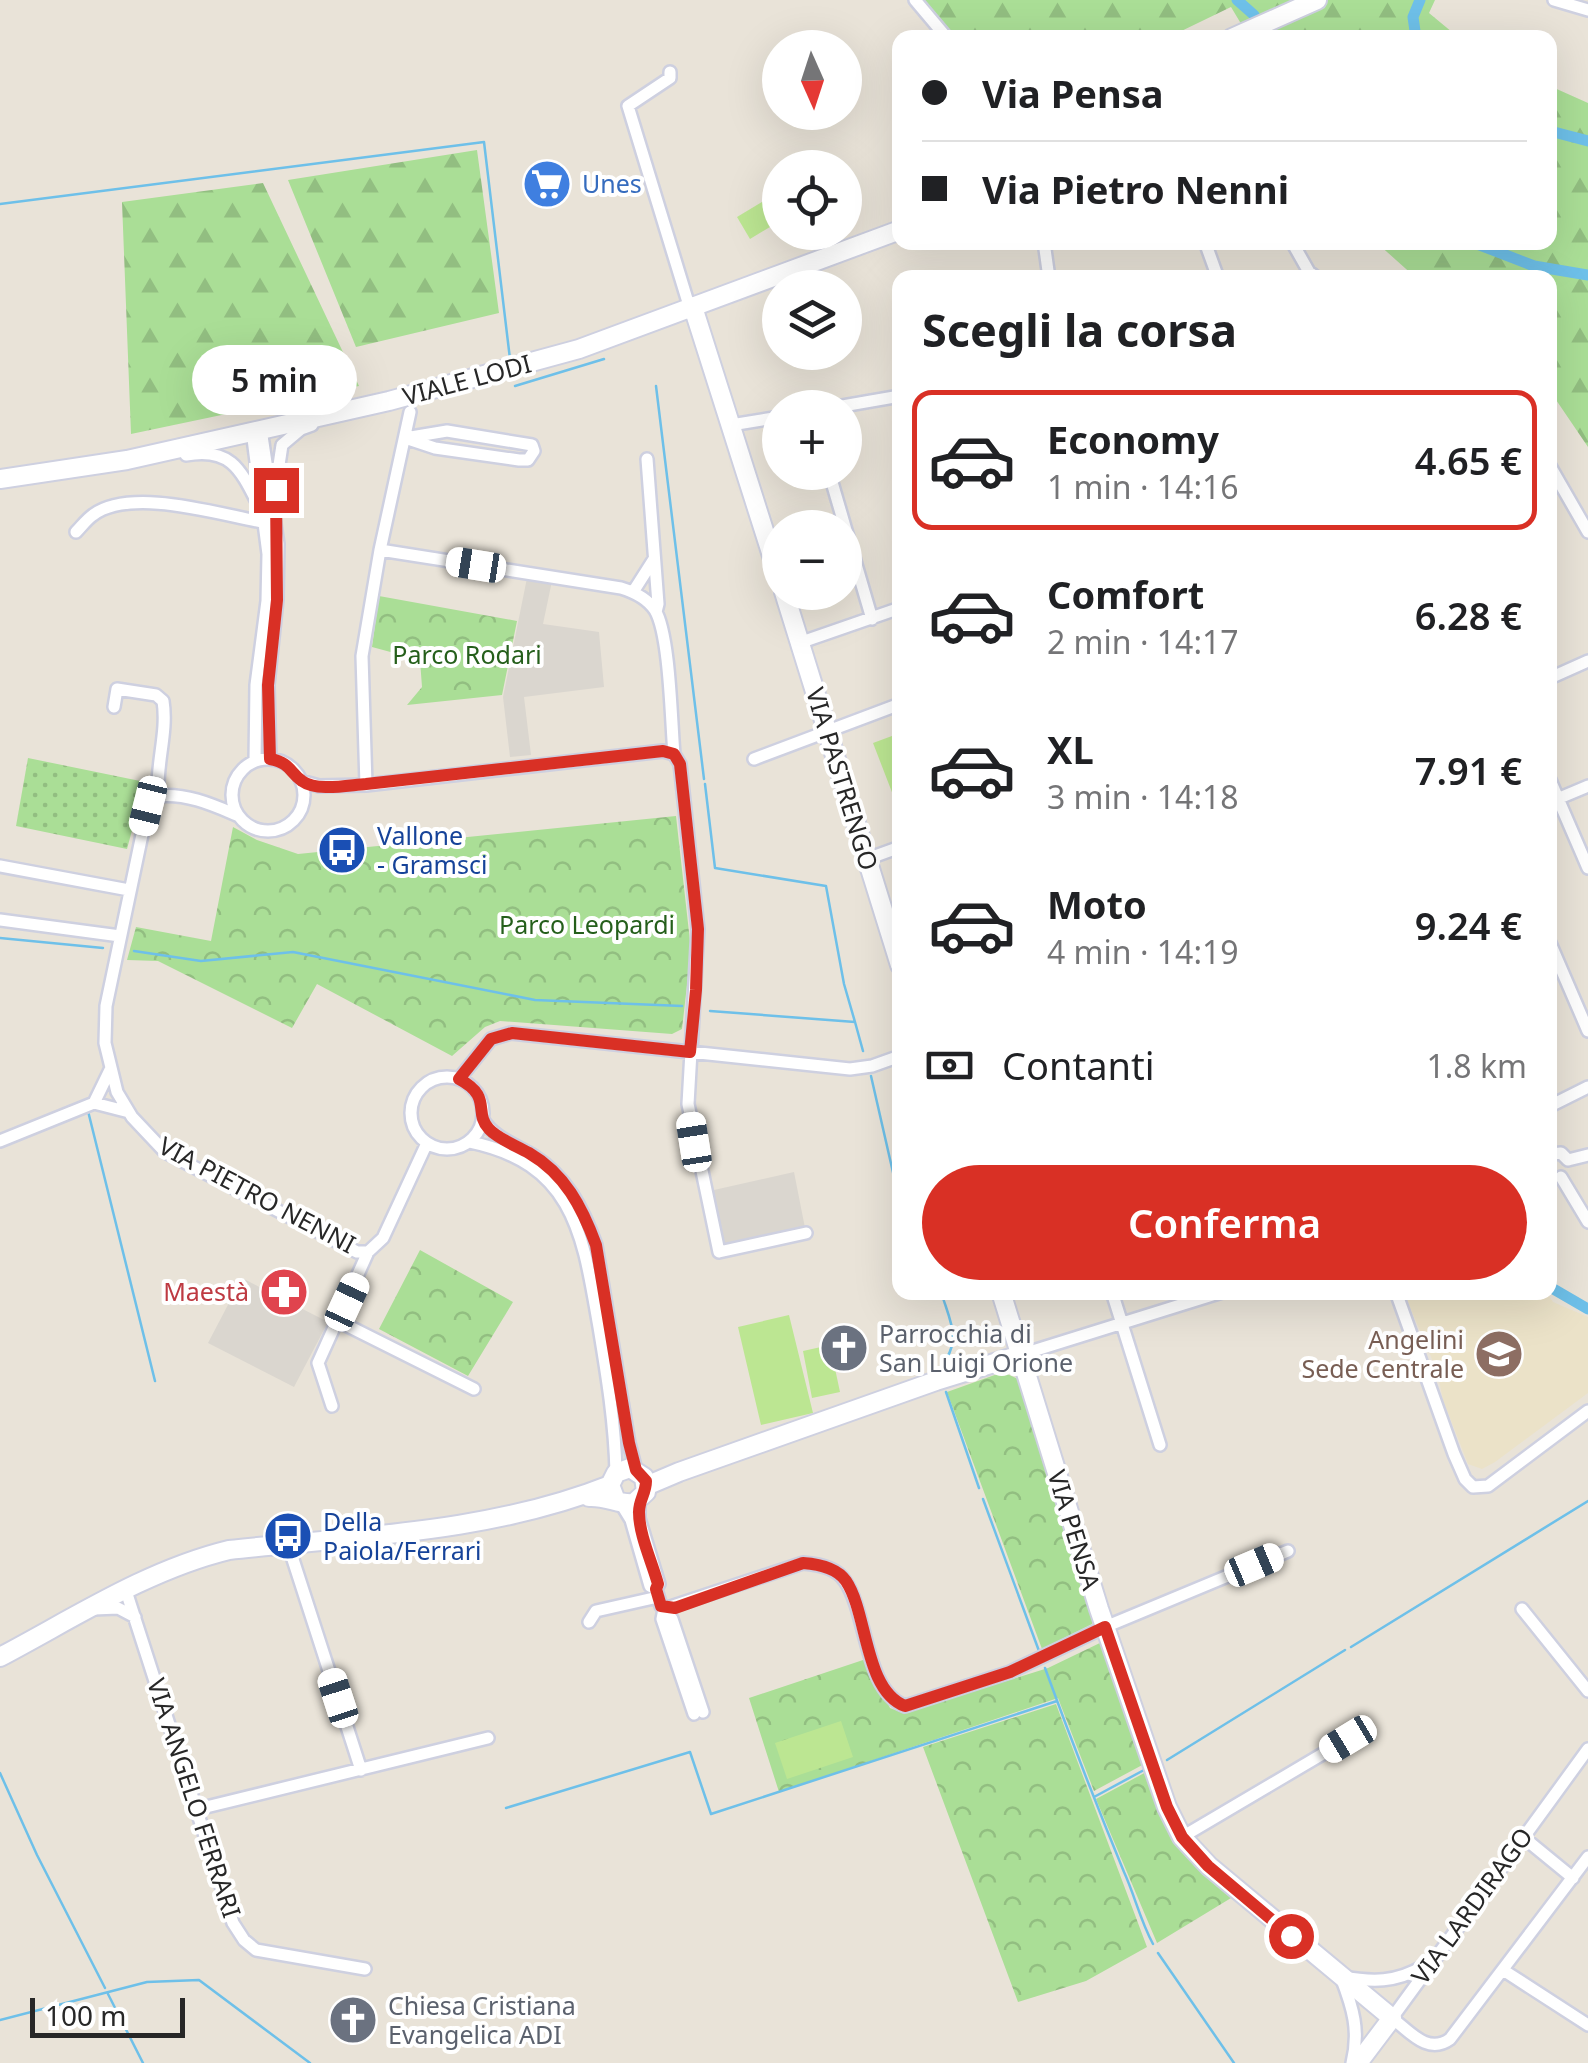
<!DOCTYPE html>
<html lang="it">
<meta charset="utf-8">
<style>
:root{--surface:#fff;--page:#f6f6f6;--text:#202124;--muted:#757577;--line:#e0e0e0;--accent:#d93025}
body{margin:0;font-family:"Noto Sans",sans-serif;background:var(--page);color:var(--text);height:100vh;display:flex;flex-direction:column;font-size:38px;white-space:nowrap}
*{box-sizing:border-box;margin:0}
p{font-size:32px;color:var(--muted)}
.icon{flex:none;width:55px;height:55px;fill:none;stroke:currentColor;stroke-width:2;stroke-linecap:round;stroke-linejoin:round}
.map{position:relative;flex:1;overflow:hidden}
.panel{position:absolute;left:892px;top:270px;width:665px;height:1030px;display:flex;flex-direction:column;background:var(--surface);border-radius:20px;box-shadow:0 10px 40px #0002}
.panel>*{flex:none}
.banner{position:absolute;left:892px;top:30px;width:665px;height:220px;border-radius:20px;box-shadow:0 10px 40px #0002;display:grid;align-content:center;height:220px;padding:0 30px;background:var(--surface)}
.needle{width:65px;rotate:177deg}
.buttons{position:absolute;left:762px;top:30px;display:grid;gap:20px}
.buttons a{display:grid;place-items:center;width:100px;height:100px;border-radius:50%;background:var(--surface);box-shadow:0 10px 40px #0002;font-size:50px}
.scale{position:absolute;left:30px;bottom:25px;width:155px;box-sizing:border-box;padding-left:10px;border:5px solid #272727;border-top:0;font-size:28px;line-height:35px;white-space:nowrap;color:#272727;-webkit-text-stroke:8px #fff;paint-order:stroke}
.end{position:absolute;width:45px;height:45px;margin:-22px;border:12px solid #d93025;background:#fff;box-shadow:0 0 0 5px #fff}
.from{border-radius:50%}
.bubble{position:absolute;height:70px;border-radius:35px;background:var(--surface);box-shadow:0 10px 40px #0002;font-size:32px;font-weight:600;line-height:70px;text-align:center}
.car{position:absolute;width:30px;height:60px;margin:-30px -15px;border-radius:12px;box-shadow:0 0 8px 2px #0007;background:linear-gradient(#fff 24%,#345 0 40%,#fff 0 76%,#345 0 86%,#fff 0)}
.banner b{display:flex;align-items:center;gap:35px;height:95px;font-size:38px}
.banner b+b{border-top:2px solid var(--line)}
.banner i{width:25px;height:25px;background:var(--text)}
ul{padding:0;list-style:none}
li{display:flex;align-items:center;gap:30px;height:140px;margin:0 20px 15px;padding:0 10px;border:5px solid transparent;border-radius:20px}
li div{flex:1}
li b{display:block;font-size:38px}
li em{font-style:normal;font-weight:600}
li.on{border-color:var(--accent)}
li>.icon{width:90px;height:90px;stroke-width:1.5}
h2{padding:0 30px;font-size:45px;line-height:120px}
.pay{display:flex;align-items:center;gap:25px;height:110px;padding:0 30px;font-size:38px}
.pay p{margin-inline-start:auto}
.cta{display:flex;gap:20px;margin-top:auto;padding:20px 30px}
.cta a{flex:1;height:115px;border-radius:60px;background:var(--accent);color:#fff;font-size:40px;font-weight:600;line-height:115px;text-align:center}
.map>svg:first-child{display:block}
.education{fill:#ebe2c8}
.forest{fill:url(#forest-firs)}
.park{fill:url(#park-crowns)}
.garden{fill:url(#garden-dots)}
.pitch{fill:#bce692}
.plaza{fill:#dad6cf}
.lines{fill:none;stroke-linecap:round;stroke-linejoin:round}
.stream{stroke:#6ec0e9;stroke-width:2.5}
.canal{stroke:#6ec0e9;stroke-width:11}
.street-casing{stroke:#ced0e0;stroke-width:16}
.secondary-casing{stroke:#ced0e0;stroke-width:22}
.street{stroke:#fff;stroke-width:11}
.secondary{stroke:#fff;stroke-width:18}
.route{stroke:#d93025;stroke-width:12}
.labels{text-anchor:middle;stroke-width:8;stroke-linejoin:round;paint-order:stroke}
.shop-label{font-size:25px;fill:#366cbe;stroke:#fff;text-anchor:start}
.street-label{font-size:25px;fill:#272727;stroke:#fff}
.park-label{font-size:25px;fill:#255f1b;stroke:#fff}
.transit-label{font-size:25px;fill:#164399;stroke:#fff;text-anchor:start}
.health-label{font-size:25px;fill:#be3a42;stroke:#fff;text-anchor:end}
.worship-label{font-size:25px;fill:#5b616d;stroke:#fff;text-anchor:start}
.education-label{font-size:25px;fill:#785e54;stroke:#fff;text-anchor:end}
</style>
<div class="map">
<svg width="1588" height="2063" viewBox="0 0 1588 2063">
<defs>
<pattern id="forest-firs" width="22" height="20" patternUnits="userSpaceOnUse" patternTransform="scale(2.5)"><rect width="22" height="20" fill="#aade96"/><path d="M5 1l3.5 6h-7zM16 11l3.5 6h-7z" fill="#92be81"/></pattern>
<pattern id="park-crowns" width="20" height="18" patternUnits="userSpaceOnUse" patternTransform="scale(2.5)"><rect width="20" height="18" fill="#aade96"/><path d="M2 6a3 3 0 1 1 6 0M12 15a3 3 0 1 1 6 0" fill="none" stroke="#92be81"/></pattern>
<pattern id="garden-dots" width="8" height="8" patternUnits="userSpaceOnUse" patternTransform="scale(2.5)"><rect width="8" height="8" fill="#aade96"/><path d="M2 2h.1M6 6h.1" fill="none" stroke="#92be81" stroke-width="1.8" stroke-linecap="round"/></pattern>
</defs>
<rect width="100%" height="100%" fill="#e9e3d8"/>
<path class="education" d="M 1404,1293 L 1547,1293 L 1553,1302 L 1588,1317 L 1588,1393 L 1495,1462 L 1482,1469 L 1468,1464 L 1443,1400 L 1437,1371 Z"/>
<path class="forest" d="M 920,0 L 1435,0 L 1429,13 L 1458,37 L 1249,37 L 1231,7 L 1169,37 L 951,37 Z
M 1550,86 L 1588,103 L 1588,447 L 1550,391 L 1550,278 L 1415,277 L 1377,243 L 1550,242 Z
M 477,150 L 499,313 L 356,347 L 288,180 Z
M 263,183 L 359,386 L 131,434 L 122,202 Z"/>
<path class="park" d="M 379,596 L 517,621 L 502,695 L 407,705 L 422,687 L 420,660 L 372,647 Z
M 676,816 L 691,950 L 682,1029 L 672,1034 L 500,1021 L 485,1027 L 452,1056 L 317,984 L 292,1028 L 158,961 L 127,960 L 136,927 L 211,941 L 233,827 L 257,840 L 298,854 Z
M 420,1250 L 513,1302 L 468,1376 L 379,1329 Z
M 1003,1372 L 1022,1381 L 1097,1615 L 1092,1624 L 1042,1649 L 947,1392 Z
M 1104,1641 L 1146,1763 L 1094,1791 L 1058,1698 L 779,1792 L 749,1698 L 866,1659 L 890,1708 L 903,1713 L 1048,1668 Z
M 1056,1704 L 1147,1947 L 1086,1981 L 1018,2002 L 923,1747 Z
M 1148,1771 L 1165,1816 L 1236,1895 L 1157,1943 L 1096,1799 Z"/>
<path class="garden" d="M 28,758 L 145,782 L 127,849 L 16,826 Z"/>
<path class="pitch" d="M 780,191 L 780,221 L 750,239 L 737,217 Z
M 900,733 L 900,813 L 873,743 Z
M 789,1315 L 813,1413 L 761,1425 L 738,1327 Z
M 830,1345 L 840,1392 L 812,1398 L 803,1351 Z
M 841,1721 L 853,1757 L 787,1779 L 775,1743 Z"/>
<path class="plaza" d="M 527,578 L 552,581 L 543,624 L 599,632 L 604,687 L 524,697 L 531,755 L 510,757 L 503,697 Z
M 794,1172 L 806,1233 L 719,1252 L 705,1192 Z
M 242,1278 L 328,1322 L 294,1387 L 208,1343 Z"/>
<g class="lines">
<path class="stream" d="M 0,204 L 484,142 L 510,359
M 515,386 L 604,359
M 656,386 L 704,779
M 705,784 L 715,868 L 826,886 L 844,984 L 855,1022
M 0,938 L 103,948
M 134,951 L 201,961 L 293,952 L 535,1000 L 682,1006
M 710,1011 L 855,1022 L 863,1051
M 871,1076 L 900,1203
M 88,1111 L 155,1381
M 939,1369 C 963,1341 951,1324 941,1292
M 946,1392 L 979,1488
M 983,1499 L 1039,1651
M 1351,1647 L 1588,1501
M 1045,1668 C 1070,1737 1096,1804 1124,1872 C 1135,1896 1140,1920 1153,1944
M 1167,1760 L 1345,1650
M 0,1773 L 37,1855 L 105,1988
M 1094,1797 L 1144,1770
M 506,1808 L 690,1752 L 711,1814 L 1057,1701
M 1158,1953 L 1234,2063
M 108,1994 L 143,2063
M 0,2020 L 147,1982 L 199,1980 L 310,2063"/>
<path class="canal" d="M 1237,0 L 1254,15 L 1266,38
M 1416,38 L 1413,17 L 1420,0
M 1550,131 L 1588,141
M 1472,242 L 1534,266 L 1588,275
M 1550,1287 L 1588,1309"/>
<g class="street-casing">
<path id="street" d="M 915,0 L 947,38
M 1554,0 L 1588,10
M 670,72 L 670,78 L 628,106 L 687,299 L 693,307
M 1044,242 L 1049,278
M 1205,242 L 1218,278
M 1292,242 L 1309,272 L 1317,278
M 831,408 L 900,396
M 731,425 L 780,417
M 261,429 L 278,544 L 277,600 L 268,685 L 270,759
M 252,431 L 268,554 L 267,601 L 256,685 L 255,761
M 447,431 L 532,445 L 534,451 L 528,460 L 519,460 L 435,448 L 405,438 Z
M 186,455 C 229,447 240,468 257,502
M 647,459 L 658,604 L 656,612
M 1550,466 L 1588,532
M 829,472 L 872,619
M 276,485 L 282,445 L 301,429 L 312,425
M 76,532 C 81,527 87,519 93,515 C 131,487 218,514 262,522
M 380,550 L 621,588 C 634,592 647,598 655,610 C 670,635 671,721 674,754 L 680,764 L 698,929 L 688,1104 L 719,1252 L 806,1233
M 633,592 L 654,559
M 799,643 L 900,608
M 1550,678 L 1588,661
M 114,707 L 117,689 L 156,695 L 163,701 C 168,732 156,763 158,796
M 754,759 L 900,704
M232 795a36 36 0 1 1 72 0a36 36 0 1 1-72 0Z
M 1550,780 L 1588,868
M 301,781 L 319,786 L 366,785 L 663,751 L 674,754
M 366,785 L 362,656 L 380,550 L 410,412
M 1550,802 L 1588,786
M 239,816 C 213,805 187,793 158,796 L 148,806 L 106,1006 L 105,1043 L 117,1092 L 132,1117 L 165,1152 L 357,1252 L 368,1252
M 867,859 L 900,847
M 0,866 L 129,890
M 0,920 L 120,936
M 1550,943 L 1588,1031
M411 1113a36 36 0 1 1 72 0a36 36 0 1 1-72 0Z
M 459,1079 L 491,1039 L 511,1033 L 850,1069 L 872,1066 L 900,1056
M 94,1103 L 110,1070
M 1550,1106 L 1588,1087
M 483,1120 C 494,1138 516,1145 534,1156 C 567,1177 583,1209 596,1245 L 629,1443 L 636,1470
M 0,1141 L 94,1103 L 129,1112
M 470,1142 C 576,1164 583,1237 599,1327 C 607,1375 615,1424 616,1473
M 1551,1154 L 1561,1153 L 1568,1160
M 1568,1160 L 1588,1155
M 1561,1177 L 1588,1222
M 1112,1292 L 1160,1445
M 1396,1292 L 1454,1454 L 1465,1479 L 1473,1487 L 1488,1486 L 1588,1411
M 338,1321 L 474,1389
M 1020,1355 L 1222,1292
M 332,1406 L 318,1363 L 368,1252 L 383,1238 L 427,1143
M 639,1500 L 639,1518 L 659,1584 L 656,1589 L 661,1606 L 672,1619 L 703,1712
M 620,1502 L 631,1520 L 650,1586 L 656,1589
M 288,1544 L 361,1770
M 126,1591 L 233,1923 L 244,1940 L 256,1950 L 365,1969
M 94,1609 L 118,1608 L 135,1617
M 664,1609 L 803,1563 C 817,1564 837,1568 845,1581 C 868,1614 864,1690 905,1706 L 1010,1672 L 1105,1627 L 1288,1551
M 664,1609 L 662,1619 L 694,1714
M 1522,1609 L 1588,1691
M 589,1622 L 596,1611 L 658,1597
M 1588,1749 L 1392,2018 C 1410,2032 1428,2055 1450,2039 L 1588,1857
M 198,1809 L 488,1738
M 1182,1837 L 1348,1739
M 1523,1837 L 1573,1878
M 1503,1970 L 1588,2025
M 1352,2063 C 1360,2031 1353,2008 1341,1977 C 1373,1982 1395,1983 1424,1966"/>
</g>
<g class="secondary-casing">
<path id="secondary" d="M 1232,38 L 1317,0
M 693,307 L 780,581
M 0,479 L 127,460 L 389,401 L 579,349 L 900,230
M 784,592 L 900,965
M 1001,1292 L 1099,1609 L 1167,1807 L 1182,1837 L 1209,1866 L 1392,2018 L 1358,2063
M 646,1486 L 679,1472 L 936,1381 L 1020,1355
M 589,1497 C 607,1496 619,1505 634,1503 L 646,1492 L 644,1477 L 630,1468 L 616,1473 L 610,1485 L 615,1498
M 0,1657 C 74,1618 147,1570 229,1550 C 357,1536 489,1533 610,1485"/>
</g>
<use href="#street" class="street"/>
<use href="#secondary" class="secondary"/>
</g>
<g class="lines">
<path class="route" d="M 276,490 L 277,600 L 268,685 L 270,759 C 291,763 289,772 302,781 C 317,792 349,785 366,784 L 663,751 L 674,754 L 680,764 L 698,929 L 696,990 L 690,1052 L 512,1033 L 491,1039 L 459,1079 C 493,1097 473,1112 489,1129 C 498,1139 517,1146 529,1153 C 565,1174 582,1207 596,1245 L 629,1443 L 636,1470 L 646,1481 C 646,1493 639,1500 639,1512 C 639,1535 652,1562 658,1584 L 656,1589 L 661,1606 L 675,1608 L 803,1563 C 817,1564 837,1568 846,1581 C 868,1614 864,1690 905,1706 L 1010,1672 L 1105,1627 L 1167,1807 L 1182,1837 L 1208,1866 L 1291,1936"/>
</g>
<defs>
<g id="supermarket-disc" transform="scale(2.5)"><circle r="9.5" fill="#3f7fe0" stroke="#fff"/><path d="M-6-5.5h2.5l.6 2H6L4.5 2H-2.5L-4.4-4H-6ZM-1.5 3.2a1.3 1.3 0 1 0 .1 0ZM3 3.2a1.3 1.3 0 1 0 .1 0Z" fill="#fff"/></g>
<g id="bus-disc" transform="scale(2.5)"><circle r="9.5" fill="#1a4fb4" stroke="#fff"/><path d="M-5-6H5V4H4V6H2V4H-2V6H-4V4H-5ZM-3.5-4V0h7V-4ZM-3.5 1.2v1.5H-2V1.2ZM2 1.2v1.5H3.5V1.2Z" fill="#fff"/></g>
<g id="pharmacy-disc" transform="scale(2.5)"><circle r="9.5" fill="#e0444e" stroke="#fff"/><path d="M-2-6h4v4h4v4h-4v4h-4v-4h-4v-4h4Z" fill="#fff"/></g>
<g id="church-disc" transform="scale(2.5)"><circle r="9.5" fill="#6b7280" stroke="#fff"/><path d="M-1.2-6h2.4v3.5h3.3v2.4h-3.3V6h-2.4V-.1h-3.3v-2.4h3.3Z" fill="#fff"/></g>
<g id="school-disc" transform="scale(2.5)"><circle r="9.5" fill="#8d6e63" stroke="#fff"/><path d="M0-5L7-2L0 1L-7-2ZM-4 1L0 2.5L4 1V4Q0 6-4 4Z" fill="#fff"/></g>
</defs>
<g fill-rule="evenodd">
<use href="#supermarket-disc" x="547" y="184"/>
<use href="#bus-disc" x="342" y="850"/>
<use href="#pharmacy-disc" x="284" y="1292"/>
<use href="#church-disc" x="844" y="1348"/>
<use href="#school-disc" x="1499" y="1354"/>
<use href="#bus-disc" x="288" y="1536"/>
<use href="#church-disc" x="353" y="2020"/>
</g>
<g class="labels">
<g class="shop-label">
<text x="582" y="193">Unes</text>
</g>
<g class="street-label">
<text transform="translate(467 380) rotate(-15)" y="9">VIALE LODI</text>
<text transform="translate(842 779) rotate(73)" y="9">VIA PASTRENGO</text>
<text transform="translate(257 1195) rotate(28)" y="9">VIA PIETRO NENNI</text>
<text transform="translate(1074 1530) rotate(73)" y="9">VIA PENSA</text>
<text transform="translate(194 1798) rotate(72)" y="9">VIA ANGELO FERRARI</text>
<text transform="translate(1472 1906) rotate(-54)" y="9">VIA LARDIRAGO</text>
</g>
<g class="park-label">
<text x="467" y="664">Parco Rodari</text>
<text x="587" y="934">Parco Leopardi</text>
</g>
<g class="transit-label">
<text x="377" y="845">Vallone<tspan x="377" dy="29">- Gramsci</tspan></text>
<text x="323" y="1531">Della<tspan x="323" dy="29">Paiola/Ferrari</tspan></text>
</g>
<g class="health-label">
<text x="249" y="1301">Maestà</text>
</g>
<g class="worship-label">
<text x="879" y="1343">Parrocchia di<tspan x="879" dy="29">San Luigi Orione</tspan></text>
<text x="388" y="2015">Chiesa Cristiana<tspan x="388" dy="29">Evangelica ADI</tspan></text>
</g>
<g class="education-label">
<text x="1464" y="1349">Angelini<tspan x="1464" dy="29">Sede Centrale</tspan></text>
</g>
</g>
</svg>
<div class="buttons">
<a><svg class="needle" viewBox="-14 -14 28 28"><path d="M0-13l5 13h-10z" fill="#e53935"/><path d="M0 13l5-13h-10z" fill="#757577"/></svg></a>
<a><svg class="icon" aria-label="locate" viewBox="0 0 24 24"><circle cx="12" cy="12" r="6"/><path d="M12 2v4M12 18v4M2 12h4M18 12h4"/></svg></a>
<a><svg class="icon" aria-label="layers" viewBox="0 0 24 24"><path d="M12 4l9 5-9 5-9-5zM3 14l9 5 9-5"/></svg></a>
<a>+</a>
<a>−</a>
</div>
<div class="scale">100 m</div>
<i class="end from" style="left:1291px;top:1936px"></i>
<i class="end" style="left:276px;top:490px"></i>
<div class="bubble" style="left:192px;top:345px;width:165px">5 min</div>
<i class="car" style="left:476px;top:565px;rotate:279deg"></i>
<i class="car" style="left:148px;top:806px;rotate:194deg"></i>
<i class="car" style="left:694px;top:1142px;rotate:351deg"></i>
<i class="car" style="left:347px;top:1302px;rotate:25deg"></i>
<i class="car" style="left:1254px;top:1565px;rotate:67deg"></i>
<i class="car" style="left:338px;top:1698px;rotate:342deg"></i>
<i class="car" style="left:1348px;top:1739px;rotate:239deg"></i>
<div class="banner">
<b><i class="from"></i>Via Pensa</b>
<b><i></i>Via Pietro Nenni</b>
</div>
<section class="panel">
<h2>Scegli la corsa</h2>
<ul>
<li class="on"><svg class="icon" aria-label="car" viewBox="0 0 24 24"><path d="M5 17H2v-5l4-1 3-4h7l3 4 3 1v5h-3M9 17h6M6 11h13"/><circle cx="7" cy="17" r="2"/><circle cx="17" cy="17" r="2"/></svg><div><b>Economy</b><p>1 min · 14:16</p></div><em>4.65 €</em></li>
<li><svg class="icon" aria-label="car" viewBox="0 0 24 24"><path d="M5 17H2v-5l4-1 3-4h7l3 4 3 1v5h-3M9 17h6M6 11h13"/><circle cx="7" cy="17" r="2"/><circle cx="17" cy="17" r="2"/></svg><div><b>Comfort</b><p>2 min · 14:17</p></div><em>6.28 €</em></li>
<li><svg class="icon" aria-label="car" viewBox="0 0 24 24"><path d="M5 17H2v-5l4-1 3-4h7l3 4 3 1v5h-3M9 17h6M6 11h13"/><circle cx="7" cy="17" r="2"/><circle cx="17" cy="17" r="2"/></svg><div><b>XL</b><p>3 min · 14:18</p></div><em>7.91 €</em></li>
<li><svg class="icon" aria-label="car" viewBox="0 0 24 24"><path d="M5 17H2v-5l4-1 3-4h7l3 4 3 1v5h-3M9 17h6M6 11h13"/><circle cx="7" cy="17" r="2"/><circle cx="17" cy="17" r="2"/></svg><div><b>Moto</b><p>4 min · 14:19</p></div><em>9.24 €</em></li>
</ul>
<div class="pay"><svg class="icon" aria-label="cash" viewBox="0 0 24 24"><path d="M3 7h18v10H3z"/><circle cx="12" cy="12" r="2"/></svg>Contanti<p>1.8 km</p></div>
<div class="cta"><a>Conferma</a></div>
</section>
</div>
